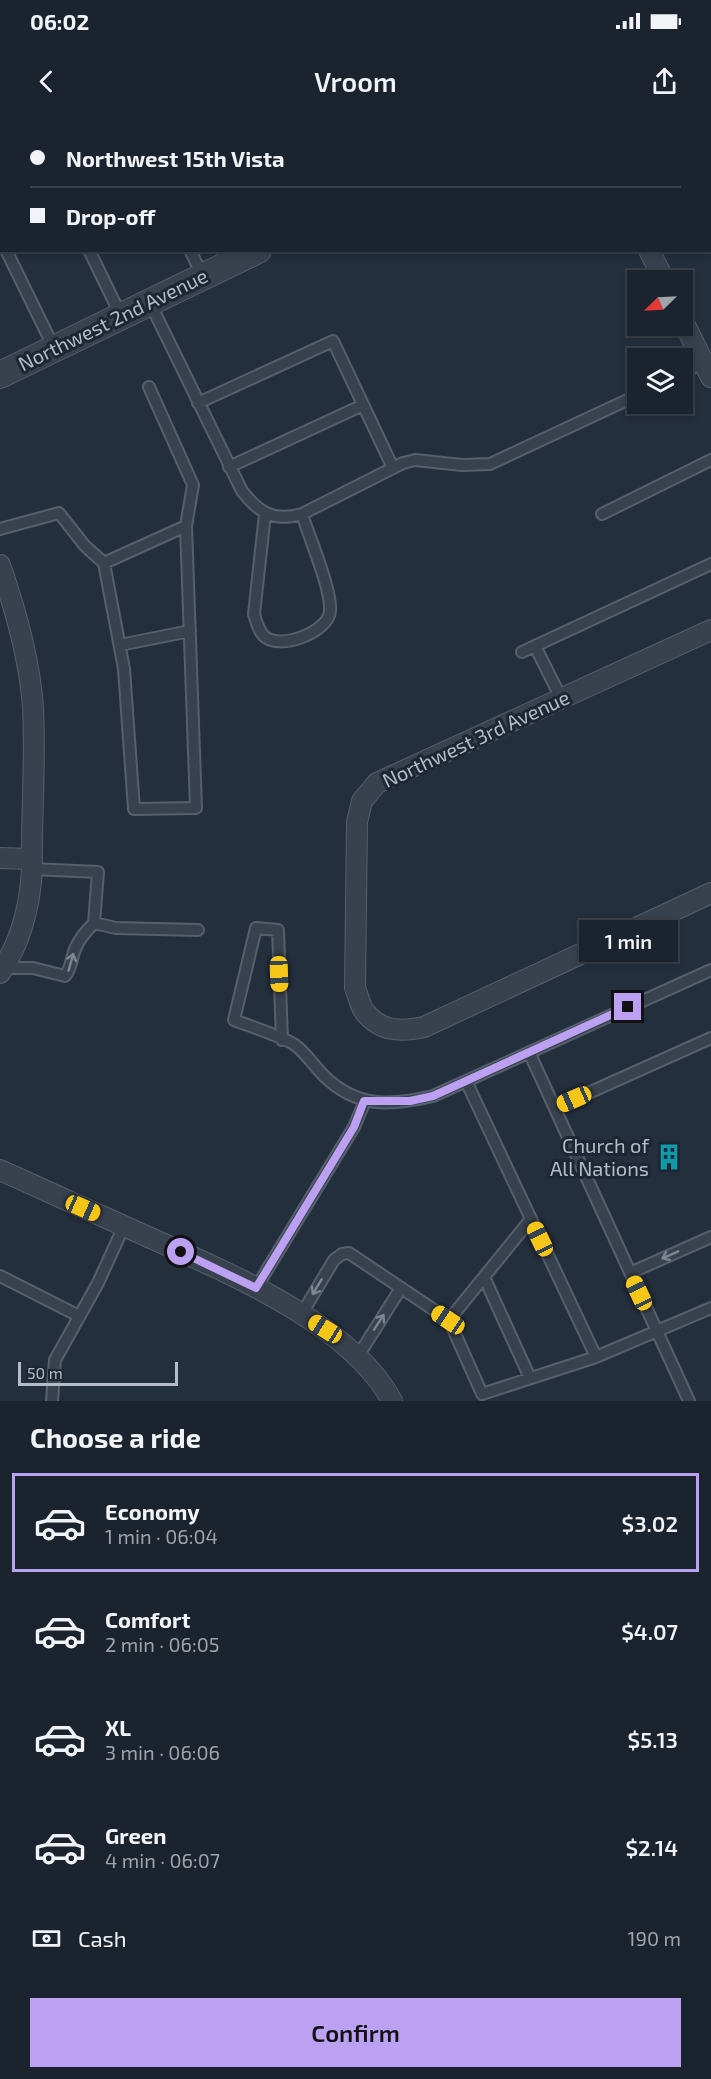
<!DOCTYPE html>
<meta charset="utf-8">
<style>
:root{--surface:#1b232e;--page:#242b36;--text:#f1f3f6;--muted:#a0a4aa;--line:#39404a;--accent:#bca0f2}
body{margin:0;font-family:"Exo 2",sans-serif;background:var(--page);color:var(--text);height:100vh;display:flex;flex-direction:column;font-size:22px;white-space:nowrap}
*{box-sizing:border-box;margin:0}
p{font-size:20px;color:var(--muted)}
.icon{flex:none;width:33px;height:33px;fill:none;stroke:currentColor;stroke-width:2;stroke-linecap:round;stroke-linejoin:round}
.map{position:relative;height:1281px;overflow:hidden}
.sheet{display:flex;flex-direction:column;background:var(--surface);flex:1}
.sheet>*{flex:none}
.top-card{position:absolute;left:0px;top:0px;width:711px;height:132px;box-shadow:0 3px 9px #0003,0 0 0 2px var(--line);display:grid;align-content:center;height:132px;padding:0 30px;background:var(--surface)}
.needle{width:39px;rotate:246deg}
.fabs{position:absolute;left:627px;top:150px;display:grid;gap:12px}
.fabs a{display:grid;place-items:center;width:66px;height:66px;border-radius:0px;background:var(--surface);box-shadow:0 3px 9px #0003,0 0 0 2px var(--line);font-size:30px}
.scale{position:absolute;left:18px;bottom:15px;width:160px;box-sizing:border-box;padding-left:6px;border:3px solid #b4bcc9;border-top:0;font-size:16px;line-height:21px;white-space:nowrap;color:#b4bcc9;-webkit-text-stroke:4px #1d2633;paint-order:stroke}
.end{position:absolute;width:27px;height:27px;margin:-14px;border:8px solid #bca0f2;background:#111;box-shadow:0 0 0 3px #111}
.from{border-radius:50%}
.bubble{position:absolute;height:42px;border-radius:0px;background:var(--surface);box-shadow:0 3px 9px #0003,0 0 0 2px var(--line);font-size:20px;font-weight:600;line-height:42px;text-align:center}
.car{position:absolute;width:18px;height:36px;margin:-18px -9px;border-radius:8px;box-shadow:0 0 4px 2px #0007;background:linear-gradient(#f5c518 24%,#345 0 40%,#f5c518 0 76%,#345 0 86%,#f5c518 0)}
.top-card b{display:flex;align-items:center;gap:21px;height:57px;font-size:22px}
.top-card b+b{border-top:2px solid var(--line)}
.top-card i{width:15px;height:15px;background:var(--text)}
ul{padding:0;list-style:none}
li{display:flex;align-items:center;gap:18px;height:99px;margin:0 12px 9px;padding:0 18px;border:3px solid transparent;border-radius:0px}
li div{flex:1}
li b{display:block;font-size:22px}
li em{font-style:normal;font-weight:600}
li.on{border-color:var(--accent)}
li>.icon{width:54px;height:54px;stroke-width:1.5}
h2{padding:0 30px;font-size:27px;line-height:72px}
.pay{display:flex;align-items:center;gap:15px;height:66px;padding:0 30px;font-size:22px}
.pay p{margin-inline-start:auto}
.cta{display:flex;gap:12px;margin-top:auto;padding:12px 30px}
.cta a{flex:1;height:69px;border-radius:0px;background:var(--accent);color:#111;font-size:24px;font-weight:600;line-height:69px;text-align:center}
.status{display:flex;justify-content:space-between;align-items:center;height:42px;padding:0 30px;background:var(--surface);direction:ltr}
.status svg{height:16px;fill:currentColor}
header{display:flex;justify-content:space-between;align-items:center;height:78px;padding:0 30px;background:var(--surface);font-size:27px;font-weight:600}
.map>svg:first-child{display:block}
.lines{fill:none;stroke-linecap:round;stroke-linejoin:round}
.service-casing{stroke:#565f6c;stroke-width:14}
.minor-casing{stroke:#565f6c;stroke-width:22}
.tertiary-casing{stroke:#565f6c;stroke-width:28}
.primary-casing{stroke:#414a57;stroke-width:34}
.service{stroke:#38414e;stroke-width:10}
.minor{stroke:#38414e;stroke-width:20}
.tertiary{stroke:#38414e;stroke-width:26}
.primary{stroke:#56606e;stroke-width:32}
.oneway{stroke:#7c8592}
.route{stroke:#bca0f2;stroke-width:8}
.labels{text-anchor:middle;stroke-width:6;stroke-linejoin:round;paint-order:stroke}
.street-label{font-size:20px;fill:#b4bcc9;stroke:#1d2633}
.poi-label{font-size:20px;fill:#b4bcc9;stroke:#1d2633;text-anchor:end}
</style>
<div class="status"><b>06:02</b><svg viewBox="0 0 49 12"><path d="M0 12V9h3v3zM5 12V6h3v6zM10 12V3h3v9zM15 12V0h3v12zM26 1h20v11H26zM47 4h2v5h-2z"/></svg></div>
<header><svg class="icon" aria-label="back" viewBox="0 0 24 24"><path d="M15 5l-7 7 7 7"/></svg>Vroom<svg class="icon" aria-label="share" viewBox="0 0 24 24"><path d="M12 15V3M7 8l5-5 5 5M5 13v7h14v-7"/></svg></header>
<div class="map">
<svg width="711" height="1281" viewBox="0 0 711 1281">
<rect width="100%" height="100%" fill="#242f3e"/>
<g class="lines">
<g class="service-casing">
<path id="service" d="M 128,0 L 128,2
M 234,0 L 235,2
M 344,0 L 345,2
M 0,118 L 2,121
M 6,130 L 54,228
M 89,130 L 121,196
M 190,130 L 203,157
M 150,183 L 242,371 C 259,393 274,402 302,394 L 403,343 L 415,340 L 462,345 L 490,344 L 638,275
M 682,253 L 704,243
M 149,267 L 193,365 L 186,406
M 198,283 L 333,221 L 393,348
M 229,347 L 363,285
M 265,394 L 254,494 C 256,501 258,509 263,515 C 278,532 329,512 330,491 C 332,470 309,417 302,394
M 602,394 L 711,340
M 0,409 L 59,393 L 85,426 L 104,443 L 124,549 L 134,689 L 196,688 L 186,406 L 104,443
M 120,525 L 190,511
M 535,526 L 561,578
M 522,532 L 711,444
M 32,749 L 98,752 L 94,803 L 116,808 L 198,810
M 4,848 L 33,848 L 65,856 C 72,848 71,837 76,827 C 80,818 87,810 94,803
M 282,920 L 278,810 L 256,808 L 234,900 C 249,906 284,917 295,925 C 306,933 314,946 324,956 C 357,988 390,986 433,976 L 711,850
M 529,932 L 689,1281
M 466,961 L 596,1237 L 711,1188
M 555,988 L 711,918
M 630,1153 L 711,1117
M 0,1156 L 79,1196
M 484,1157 L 530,1258
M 256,1168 L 354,1007 L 365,981
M 301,1195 L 334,1140 L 342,1134 L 349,1133 L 449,1200 L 531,1099
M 449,1200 L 482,1274 L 596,1237
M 358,1236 L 401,1168
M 52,1281 L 55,1240 L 98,1163 L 124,1106"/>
</g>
<g class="minor-casing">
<path id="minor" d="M 607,0 L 607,2
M 649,130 L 664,160
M 682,199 L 711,257
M 0,445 C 15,488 30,542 33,588 C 36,641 31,696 32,749 C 30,786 21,822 0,853
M 711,510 L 377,663 L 362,681 L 357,702 L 355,868 C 358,875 360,885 364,891 C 380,912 401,912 424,907 L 711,773
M 0,738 L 32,739
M 0,1050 C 49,1072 97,1094 146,1116 C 224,1151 351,1203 392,1281"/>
</g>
<g class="tertiary-casing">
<path id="tertiary" d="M 487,2 L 491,0
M 576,2 L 580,0
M 0,255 L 258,130"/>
</g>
<g class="primary-casing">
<path id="primary" d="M 710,21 L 711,24"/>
</g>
<use href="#service" class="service"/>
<use href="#minor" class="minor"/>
<use href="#tertiary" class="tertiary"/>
<use href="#primary" class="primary"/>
</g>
<defs><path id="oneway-shaft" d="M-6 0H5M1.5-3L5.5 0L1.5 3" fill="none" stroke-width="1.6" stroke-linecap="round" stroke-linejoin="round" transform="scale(1.5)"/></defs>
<g class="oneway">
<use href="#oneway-shaft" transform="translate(71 842) rotate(-74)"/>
<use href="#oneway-shaft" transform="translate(670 1135) rotate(156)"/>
<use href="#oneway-shaft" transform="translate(317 1167) rotate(121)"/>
<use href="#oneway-shaft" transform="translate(379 1202) rotate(-57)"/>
</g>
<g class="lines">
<path class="route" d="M 181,1132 L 256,1168 L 354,1007 L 364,981 L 410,981 L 433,976 L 628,887"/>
</g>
<defs>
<g id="building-bare" transform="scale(2.07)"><path d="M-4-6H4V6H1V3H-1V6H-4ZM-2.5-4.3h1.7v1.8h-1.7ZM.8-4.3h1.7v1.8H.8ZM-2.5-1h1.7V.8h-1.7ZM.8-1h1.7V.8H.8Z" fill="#0f9aa8" stroke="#1d2633" stroke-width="2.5" paint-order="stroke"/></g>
</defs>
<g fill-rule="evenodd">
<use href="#building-bare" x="669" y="1037"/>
</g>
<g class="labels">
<g class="street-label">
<text transform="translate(113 200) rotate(-26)" y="7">Northwest 2nd Avenue</text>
<text transform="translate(476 619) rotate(-25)" y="7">Northwest 3rd Avenue</text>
</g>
<g class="poi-label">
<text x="649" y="1033">Church of<tspan x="649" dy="23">All Nations</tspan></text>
</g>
</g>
</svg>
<div class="fabs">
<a><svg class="needle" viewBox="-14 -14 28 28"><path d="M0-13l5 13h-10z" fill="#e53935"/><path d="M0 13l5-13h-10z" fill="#a0a4aa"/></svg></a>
<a><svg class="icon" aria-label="layers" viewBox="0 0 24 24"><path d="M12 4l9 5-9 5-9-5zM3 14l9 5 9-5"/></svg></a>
</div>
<div class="scale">50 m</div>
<i class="end from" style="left:181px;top:1132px"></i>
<i class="end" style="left:628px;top:887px"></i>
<div class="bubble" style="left:579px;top:800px;width:99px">1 min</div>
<i class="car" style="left:279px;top:854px;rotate:178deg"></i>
<i class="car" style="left:574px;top:979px;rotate:246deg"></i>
<i class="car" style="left:83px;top:1088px;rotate:114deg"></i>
<i class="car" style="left:540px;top:1119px;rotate:335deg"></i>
<i class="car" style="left:639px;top:1173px;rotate:335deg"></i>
<i class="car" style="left:448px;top:1200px;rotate:304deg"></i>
<i class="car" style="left:325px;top:1209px;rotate:302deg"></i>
<div class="top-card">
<b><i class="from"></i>Northwest 15th Vista</b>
<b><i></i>Drop-off</b>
</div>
</div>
<section class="sheet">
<h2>Choose a ride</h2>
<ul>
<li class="on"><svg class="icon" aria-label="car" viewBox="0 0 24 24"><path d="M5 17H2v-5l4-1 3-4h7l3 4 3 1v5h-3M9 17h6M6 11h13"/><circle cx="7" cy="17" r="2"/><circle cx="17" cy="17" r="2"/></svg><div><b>Economy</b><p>1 min · 06:04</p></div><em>$3.02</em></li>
<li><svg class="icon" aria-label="car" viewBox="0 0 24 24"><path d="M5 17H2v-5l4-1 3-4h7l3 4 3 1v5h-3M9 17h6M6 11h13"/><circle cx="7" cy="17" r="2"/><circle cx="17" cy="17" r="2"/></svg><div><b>Comfort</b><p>2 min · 06:05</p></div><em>$4.07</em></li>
<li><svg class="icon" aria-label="car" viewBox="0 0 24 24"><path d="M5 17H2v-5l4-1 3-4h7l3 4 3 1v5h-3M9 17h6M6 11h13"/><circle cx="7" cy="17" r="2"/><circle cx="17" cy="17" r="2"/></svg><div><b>XL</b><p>3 min · 06:06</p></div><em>$5.13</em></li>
<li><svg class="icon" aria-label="car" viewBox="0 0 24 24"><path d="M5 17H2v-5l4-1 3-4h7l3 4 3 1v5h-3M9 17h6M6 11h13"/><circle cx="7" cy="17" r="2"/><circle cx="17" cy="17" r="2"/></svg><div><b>Green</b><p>4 min · 06:07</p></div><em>$2.14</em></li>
</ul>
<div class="pay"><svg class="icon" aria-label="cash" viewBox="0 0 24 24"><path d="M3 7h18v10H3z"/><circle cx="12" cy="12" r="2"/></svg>Cash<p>190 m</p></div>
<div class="cta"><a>Confirm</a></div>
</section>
